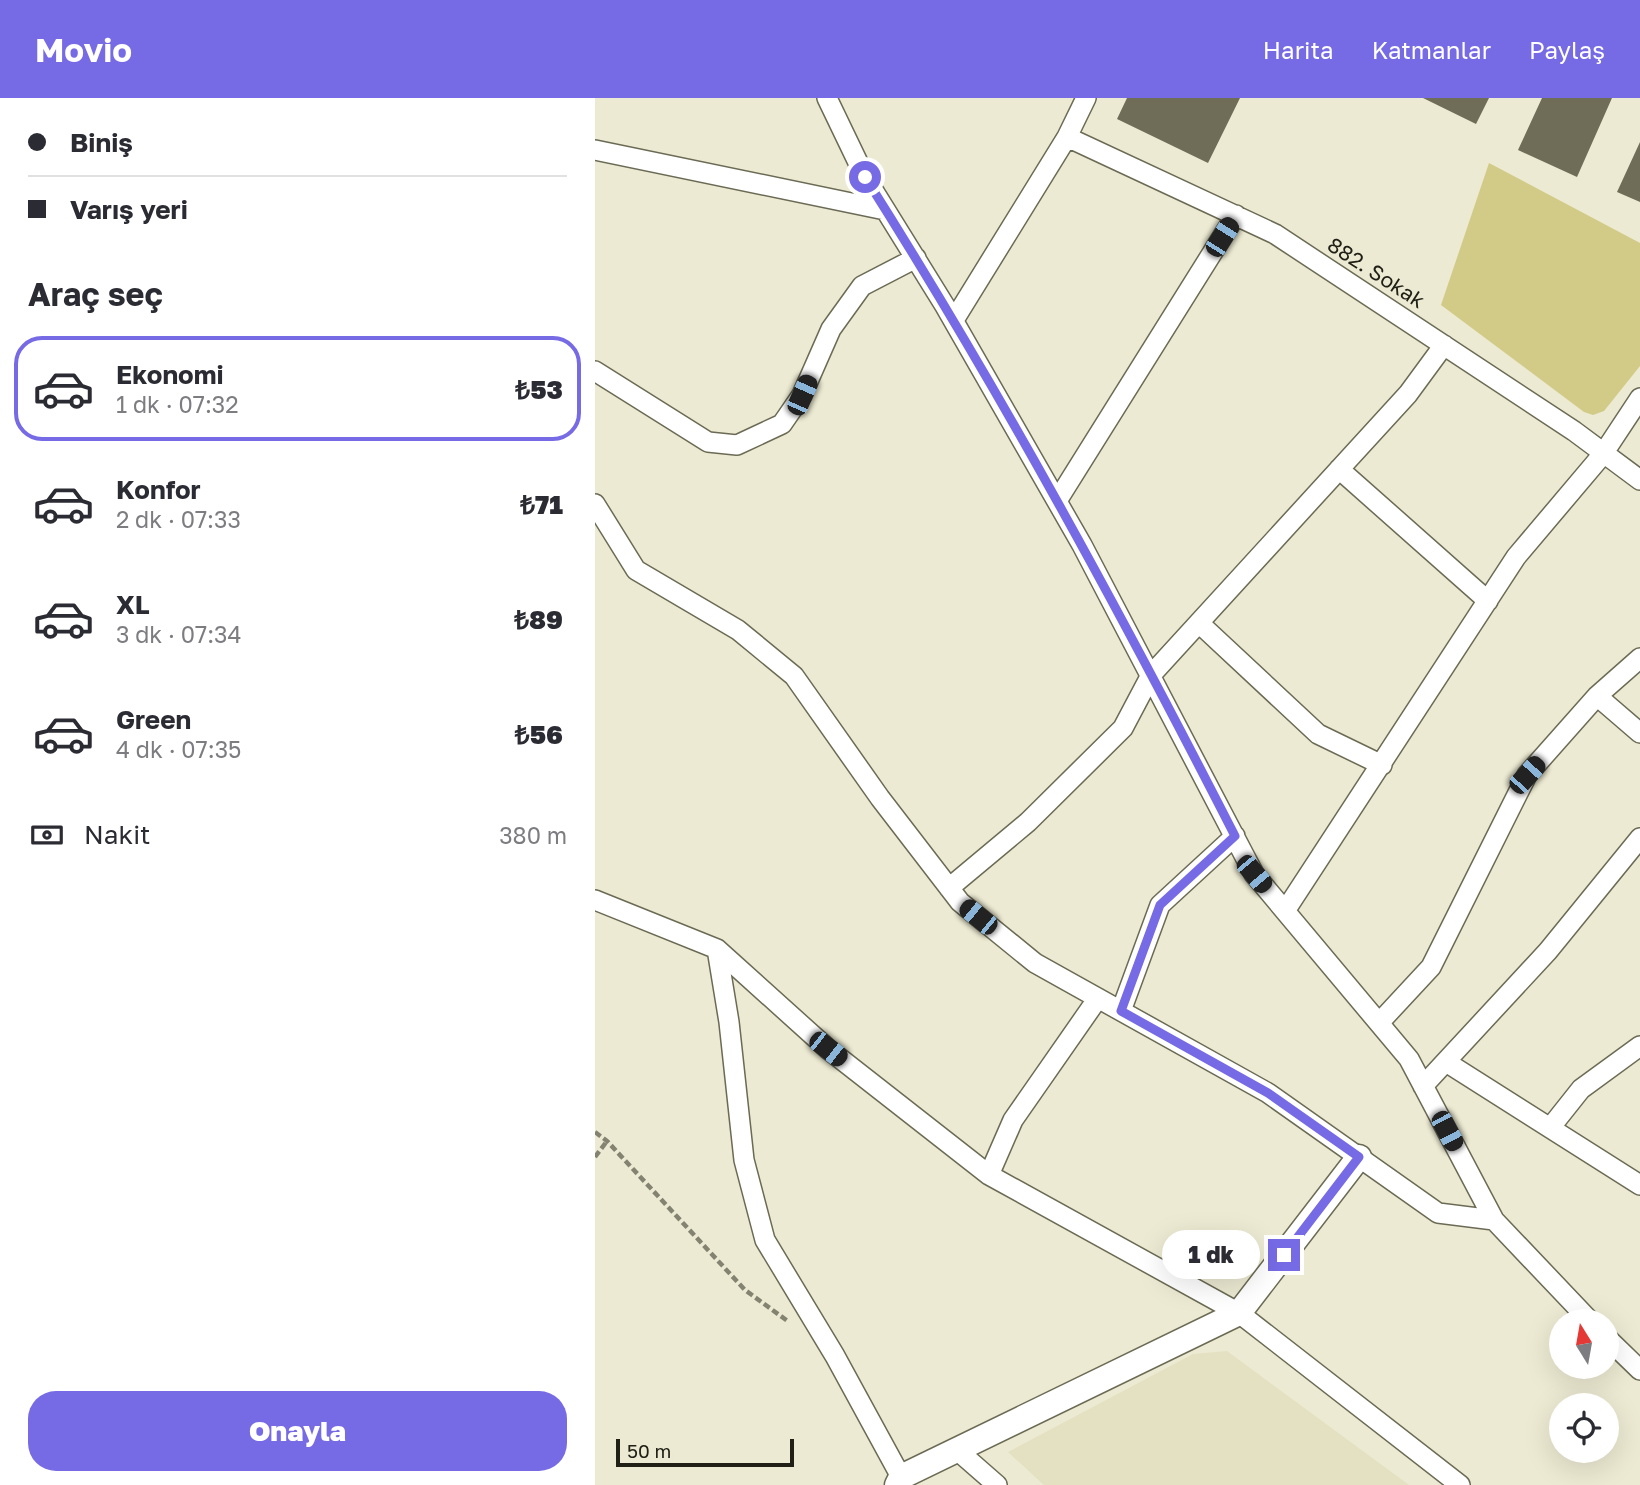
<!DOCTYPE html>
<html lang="tr">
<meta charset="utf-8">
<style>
:root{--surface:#fff;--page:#f2f2f3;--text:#2b2b33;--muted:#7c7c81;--line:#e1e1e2;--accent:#766ae5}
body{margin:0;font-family:"Golos Text",sans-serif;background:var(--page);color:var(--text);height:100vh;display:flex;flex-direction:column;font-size:26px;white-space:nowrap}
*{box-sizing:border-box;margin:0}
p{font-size:23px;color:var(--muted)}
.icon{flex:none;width:38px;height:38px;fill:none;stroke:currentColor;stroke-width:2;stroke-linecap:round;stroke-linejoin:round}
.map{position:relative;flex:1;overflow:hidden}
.sheet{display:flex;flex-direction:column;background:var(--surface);width:595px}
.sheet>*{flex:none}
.banner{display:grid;align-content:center;height:154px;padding:0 28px;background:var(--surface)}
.needle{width:46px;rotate:349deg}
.fabs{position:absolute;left:954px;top:1211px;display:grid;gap:14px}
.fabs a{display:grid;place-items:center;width:70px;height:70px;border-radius:50%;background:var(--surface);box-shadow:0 7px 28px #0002;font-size:35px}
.scale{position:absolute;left:21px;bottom:18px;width:178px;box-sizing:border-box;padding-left:7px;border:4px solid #202017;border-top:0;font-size:19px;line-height:24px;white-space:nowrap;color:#202017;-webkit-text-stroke:5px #ecead2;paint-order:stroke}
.end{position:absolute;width:32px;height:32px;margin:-16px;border:9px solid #766ae5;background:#fff;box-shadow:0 0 0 4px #fff}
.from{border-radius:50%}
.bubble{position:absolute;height:49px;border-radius:24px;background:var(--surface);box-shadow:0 7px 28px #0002;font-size:23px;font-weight:800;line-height:49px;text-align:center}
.car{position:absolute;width:21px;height:42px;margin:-21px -10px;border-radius:9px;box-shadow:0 0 5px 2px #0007;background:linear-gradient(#222 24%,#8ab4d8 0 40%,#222 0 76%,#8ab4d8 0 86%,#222 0)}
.banner b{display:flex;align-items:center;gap:24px;height:66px;font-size:26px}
.banner b+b{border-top:2px solid var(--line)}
.banner i{width:18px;height:18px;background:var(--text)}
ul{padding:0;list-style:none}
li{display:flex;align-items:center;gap:21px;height:105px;margin:0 14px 10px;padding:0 14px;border:4px solid transparent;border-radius:28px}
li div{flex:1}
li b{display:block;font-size:26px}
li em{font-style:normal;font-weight:800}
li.selected{border-color:var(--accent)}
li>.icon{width:63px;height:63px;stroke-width:1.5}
h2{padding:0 28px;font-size:32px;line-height:84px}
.pay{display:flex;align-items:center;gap:18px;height:77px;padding:0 28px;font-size:26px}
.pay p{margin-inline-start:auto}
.cta{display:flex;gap:14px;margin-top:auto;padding:14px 28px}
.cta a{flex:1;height:80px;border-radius:28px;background:var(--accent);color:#fff;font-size:28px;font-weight:800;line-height:80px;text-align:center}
header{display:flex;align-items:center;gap:42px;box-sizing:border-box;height:98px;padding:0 35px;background:var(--accent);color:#fff}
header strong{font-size:33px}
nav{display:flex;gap:38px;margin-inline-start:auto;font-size:24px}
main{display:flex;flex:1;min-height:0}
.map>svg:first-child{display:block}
.built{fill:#e3e1c1}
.green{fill:#d1cb87}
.building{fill:#6f6d58}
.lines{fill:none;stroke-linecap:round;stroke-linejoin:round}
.minor-casing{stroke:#6b6a54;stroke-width:22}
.tertiary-casing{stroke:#6b6a54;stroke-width:27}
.path{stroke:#848372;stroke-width:4.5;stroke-dasharray:7 3.5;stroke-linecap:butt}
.minor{stroke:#fff;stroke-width:19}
.tertiary{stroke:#fff;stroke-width:24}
.route{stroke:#766ae5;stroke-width:9}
.labels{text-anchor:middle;stroke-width:7;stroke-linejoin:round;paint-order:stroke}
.street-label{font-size:21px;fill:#202017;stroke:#ecead2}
</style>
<header>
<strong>Movio</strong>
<nav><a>Harita</a><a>Katmanlar</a><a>Paylaş</a></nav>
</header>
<main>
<section class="sheet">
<div class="banner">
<b><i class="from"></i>Biniş</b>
<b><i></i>Varış yeri</b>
</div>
<h2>Araç seç</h2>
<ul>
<li class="selected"><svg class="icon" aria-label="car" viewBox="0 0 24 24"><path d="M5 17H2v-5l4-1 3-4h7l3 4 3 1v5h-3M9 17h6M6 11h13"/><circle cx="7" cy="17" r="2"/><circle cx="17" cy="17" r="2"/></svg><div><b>Ekonomi</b><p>1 dk · 07:32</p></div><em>₺53</em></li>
<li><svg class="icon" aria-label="car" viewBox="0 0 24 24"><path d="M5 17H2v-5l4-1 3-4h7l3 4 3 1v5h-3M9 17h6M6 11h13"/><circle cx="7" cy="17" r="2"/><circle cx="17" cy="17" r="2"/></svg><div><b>Konfor</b><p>2 dk · 07:33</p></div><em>₺71</em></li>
<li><svg class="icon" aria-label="car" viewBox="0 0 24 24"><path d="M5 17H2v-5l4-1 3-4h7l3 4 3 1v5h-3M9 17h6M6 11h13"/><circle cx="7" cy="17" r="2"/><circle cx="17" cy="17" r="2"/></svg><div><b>XL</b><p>3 dk · 07:34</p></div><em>₺89</em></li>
<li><svg class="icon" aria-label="car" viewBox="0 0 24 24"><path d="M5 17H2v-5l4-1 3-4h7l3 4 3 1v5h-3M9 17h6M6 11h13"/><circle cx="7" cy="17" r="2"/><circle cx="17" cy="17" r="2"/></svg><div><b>Green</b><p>4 dk · 07:35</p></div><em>₺56</em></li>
</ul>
<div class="pay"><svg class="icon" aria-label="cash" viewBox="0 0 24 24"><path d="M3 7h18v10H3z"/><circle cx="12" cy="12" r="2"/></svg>Nakit<p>380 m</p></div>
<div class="cta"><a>Onayla</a></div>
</section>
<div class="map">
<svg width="1045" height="1387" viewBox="0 0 1045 1387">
<rect width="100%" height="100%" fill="#ecead2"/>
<path class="built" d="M 632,1253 L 814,1387 L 449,1387 L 413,1354 L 598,1256 Z"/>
<path class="green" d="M 894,65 L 1045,145 L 1045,268 L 1009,313 L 998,317 L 989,314 L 846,207 Z"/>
<path class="building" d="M 532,0 L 645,0 L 613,65 L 522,21 Z
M 828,0 L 894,0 L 881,26 Z
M 947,0 L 1017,0 L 982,79 L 923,52 Z
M 1045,44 L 1045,104 L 1022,94 Z"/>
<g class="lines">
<g class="minor-casing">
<path id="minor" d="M 232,0 L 270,79 L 350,208 L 487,447 L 659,776 L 814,961 L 899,1122 L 995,1223
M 472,39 L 680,136 L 979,333 L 1045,382
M 0,52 L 290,112
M 359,222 L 472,39 L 491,0
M 0,273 L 113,344 L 142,347 L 187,326 L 207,297 L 236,231 L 267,188 L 321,160
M 744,371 L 893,503
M 462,403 L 641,117
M 0,406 L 41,472 L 143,532 L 199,578 L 285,700 L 365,804 L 440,865 L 673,995 L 843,1115 L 899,1122
M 604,525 L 723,636 L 787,667
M 1002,598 L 1045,635
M 354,790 L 433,724 L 528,630 L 556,577 L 813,296 L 849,247
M 0,802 L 122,851 L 233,951 L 394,1077 L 644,1215 L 865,1387
M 690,813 L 921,459 L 1008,356 L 1045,300
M 122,851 L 134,924 L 149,1062 L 170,1142 L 240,1258 L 306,1379
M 526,913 L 565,807 L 640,738
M 784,925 L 836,869 L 932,677 L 1002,598 L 1045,560
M 851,964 L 1045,1087
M 828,988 L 953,853 L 1045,740
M 955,1030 L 986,991 L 1045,948
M 394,1077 L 418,1022 L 503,900
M 1012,1240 L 1045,1272
M 362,1352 L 402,1387"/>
</g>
<g class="tertiary-casing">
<path id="tertiary" d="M 302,1387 L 306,1379 L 644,1215 L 764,1059"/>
</g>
<path class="path" d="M 0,1034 L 12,1043 L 150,1192 L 194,1224
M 0,1059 L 12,1043"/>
<use href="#minor" class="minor"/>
<use href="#tertiary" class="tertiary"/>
</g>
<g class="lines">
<path class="route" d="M 270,79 C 405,292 525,513 640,738 L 565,807 L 526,913 L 673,995 L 764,1059 L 689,1157"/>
</g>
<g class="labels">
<g class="street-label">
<text transform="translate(781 175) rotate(33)" y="7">882. Sokak</text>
</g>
</g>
</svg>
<div class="fabs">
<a><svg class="needle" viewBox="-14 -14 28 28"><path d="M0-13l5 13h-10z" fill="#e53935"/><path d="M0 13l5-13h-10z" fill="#7c7c81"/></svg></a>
<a><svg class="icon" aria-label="locate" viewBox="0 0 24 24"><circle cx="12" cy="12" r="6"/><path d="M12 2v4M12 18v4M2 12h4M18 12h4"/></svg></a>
</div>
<div class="scale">50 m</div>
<i class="end from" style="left:270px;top:79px"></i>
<i class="end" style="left:689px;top:1157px"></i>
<div class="bubble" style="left:567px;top:1132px;width:98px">1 dk</div>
<i class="car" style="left:627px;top:139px;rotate:32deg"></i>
<i class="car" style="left:207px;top:297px;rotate:24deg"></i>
<i class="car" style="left:932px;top:677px;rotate:42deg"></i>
<i class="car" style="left:659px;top:776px;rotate:140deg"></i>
<i class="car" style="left:383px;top:819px;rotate:309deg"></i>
<i class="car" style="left:233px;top:951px;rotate:128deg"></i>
<i class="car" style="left:852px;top:1033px;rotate:152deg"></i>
</div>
</main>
